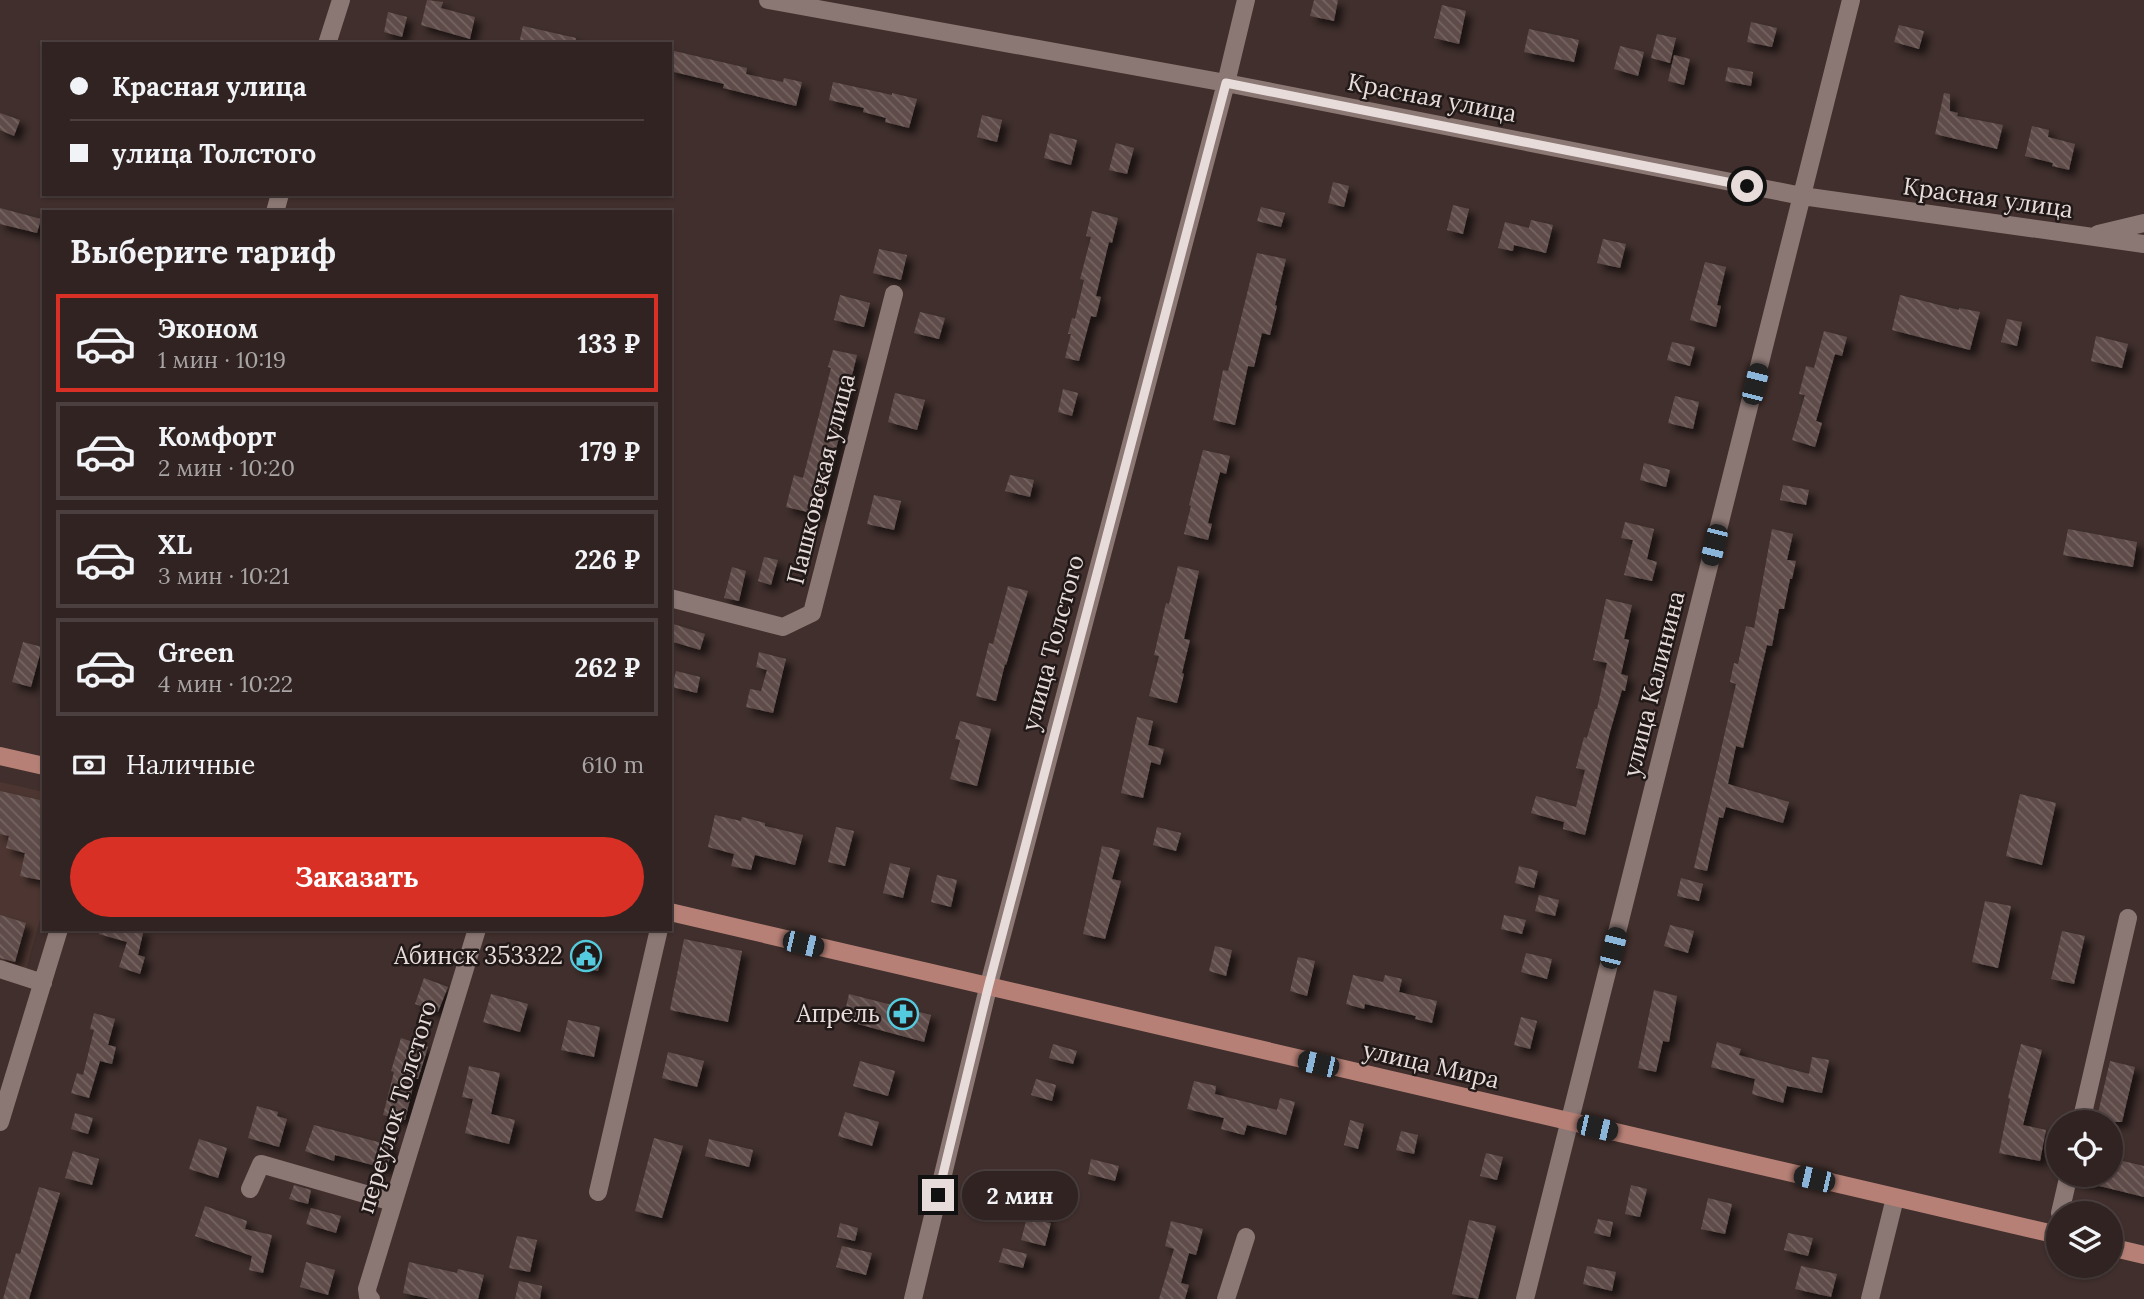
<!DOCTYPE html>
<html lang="ru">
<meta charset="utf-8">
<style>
:root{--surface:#302321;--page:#3c2f2e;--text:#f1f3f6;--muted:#a8a4a5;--line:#4b403f;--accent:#d93025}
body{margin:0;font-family:Lora,serif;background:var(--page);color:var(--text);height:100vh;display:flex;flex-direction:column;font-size:26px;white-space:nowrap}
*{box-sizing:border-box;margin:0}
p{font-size:23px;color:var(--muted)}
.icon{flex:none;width:38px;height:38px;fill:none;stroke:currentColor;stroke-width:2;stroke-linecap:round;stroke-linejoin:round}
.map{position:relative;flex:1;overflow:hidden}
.panel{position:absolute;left:42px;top:210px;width:630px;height:721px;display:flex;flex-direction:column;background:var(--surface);border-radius:0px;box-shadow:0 2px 5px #0004,0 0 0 2px var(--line)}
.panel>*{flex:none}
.guide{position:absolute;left:42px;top:42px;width:630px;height:154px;border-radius:0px;box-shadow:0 2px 5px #0004,0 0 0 2px var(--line);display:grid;align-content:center;height:154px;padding:0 28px;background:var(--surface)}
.controls{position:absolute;left:2046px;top:1110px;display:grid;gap:14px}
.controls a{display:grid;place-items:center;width:77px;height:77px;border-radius:50%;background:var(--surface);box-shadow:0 2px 5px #0004,0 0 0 2px var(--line);font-size:35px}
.end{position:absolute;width:32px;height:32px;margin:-16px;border:9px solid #e7dcda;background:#111;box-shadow:0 0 0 4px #111}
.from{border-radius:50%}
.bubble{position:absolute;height:49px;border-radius:24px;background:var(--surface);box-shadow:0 2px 5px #0004,0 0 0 2px var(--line);font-size:23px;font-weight:800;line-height:49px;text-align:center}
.car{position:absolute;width:21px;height:42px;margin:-21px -10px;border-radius:9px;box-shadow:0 0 5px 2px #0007;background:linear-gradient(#222 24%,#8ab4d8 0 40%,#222 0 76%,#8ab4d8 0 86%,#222 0)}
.guide b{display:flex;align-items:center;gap:24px;height:66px;font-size:26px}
.guide b+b{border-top:2px solid var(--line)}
.guide i{width:18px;height:18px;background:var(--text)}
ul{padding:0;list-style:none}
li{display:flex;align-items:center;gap:21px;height:98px;margin:0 14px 10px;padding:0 14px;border:4px solid var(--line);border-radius:0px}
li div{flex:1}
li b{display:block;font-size:26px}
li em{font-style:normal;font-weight:800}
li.selected{border-color:var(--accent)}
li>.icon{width:63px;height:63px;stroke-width:1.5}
h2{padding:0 28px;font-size:32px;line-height:84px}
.pay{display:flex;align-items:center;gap:18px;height:77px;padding:0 28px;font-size:26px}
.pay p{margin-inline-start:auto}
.primary-button{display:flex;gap:14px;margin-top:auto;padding:14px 28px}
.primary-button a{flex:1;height:80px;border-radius:42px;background:var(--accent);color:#fff;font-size:28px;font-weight:800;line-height:80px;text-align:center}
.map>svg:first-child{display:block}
.built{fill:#4d3631}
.building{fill:url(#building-back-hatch);filter:url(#shadow)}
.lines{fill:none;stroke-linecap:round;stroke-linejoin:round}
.minor{stroke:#8b7773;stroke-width:18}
.major{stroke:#b68076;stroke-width:18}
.route{stroke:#e7dcda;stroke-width:9}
.labels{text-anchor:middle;stroke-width:5;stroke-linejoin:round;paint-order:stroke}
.street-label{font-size:24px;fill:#e7dcda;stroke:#211918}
.poi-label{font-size:24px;fill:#e7dcda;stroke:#211918;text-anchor:end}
</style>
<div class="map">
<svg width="2144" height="1299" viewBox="0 0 2144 1299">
<defs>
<pattern id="building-back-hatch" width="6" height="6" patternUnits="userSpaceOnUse" patternTransform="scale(1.75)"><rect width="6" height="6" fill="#5e4c48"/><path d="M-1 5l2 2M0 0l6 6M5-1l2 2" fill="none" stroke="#756562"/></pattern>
<filter id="shadow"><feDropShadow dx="6" dy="6" stdDeviation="3.5" flood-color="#0009"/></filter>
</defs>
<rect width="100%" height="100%" fill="#402f2c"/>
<path class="built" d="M 0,782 L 44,792 L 44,905 L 25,973 L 0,964 Z"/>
<path class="building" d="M 427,0 L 443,2 L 441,8 L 475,17 L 470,39 L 421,25 Z
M 1314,0 L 1338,0 L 1334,21 L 1310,16 Z
M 1442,5 L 1466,11 L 1459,44 L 1434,38 Z
M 388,12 L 407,17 L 402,37 L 384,32 Z
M 1751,22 L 1777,28 L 1772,47 L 1747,42 Z
M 1899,25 L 1924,31 L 1919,49 L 1894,42 Z
M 523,26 L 576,38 L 575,44 L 519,44 Z
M 1529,29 L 1579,40 L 1574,62 L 1524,52 Z
M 1657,34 L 1676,38 L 1670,63 L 1651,58 Z
M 1620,46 L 1644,52 L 1638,76 L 1614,69 Z
M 670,50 L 747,68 L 746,74 L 783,82 L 784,78 L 802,82 L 796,106 L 723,88 L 724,84 L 670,71 Z
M 1674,55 L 1690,59 L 1684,85 L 1668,81 Z
M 1728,67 L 1753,72 L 1751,86 L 1725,81 Z
M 833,82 L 892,95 L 892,93 L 917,99 L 909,128 L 885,122 L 886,118 L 863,112 L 864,108 L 829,100 Z
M 1944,93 L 1950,94 L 1950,111 L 1958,113 L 1957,116 L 2003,125 L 1997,149 L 1935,134 Z
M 0,113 L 20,120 L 14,136 L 0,130 Z
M 982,115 L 1002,120 L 997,142 L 977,137 Z
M 2032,126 L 2049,130 L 2048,137 L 2075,144 L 2069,170 L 2052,166 L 2053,163 L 2025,156 Z
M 1050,133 L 1077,140 L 1071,165 L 1044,158 Z
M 1116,143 L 1134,148 L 1127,174 L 1109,170 Z
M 1333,182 L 1349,186 L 1344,207 L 1328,203 Z
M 1453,205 L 1469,209 L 1463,234 L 1447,230 Z
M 1261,207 L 1285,213 L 1281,227 L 1257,221 Z
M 0,208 L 41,219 L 37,233 L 0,224 Z
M 1092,211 L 1118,218 L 1112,243 L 1109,242 L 1096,296 L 1101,297 L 1096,317 L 1091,316 L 1079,361 L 1065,358 L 1071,334 L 1068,334 L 1072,318 L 1075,319 L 1084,280 L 1080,279 L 1091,237 L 1086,236 Z
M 1531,220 L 1553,225 L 1546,253 L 1514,245 L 1513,251 L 1498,248 L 1505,222 L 1529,228 Z
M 1603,239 L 1626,244 L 1620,268 L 1597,263 Z
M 879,249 L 907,255 L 901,280 L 873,273 Z
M 1257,253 L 1286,259 L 1275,305 L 1277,306 L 1270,335 L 1262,333 L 1254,367 L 1248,366 L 1235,425 L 1213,420 L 1223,370 L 1228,371 Z
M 1705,262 L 1726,267 L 1717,305 L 1721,306 L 1716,327 L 1690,320 Z
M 840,295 L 870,303 L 864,327 L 834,320 Z
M 1900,295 L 1959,310 L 1959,308 L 1980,312 L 1970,350 L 1892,330 Z
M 920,312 L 945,318 L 939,339 L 914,333 Z
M 2007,319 L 2022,322 L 2017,346 L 2001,342 Z
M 1824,331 L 1847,337 L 1842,356 L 1835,354 L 1816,421 L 1822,423 L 1815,447 L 1792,440 L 1805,395 L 1799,394 L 1806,366 L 1814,368 Z
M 2096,336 L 2128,344 L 2122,368 L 2091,361 Z
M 1672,342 L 1695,347 L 1690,366 L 1667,360 Z
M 833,350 L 857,355 L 849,388 L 851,388 L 820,515 L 786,507 L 794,475 L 803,478 L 831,368 L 828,367 Z
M 1063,389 L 1078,393 L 1072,416 L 1058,412 Z
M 895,393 L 925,400 L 917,430 L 888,422 Z
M 1675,396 L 1699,402 L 1693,429 L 1668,423 Z
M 1203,450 L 1230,456 L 1226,474 L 1220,472 L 1208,523 L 1212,524 L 1208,540 L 1184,534 L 1191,506 L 1189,505 Z
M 1644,463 L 1670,470 L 1666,487 L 1640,480 Z
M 1010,475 L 1034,480 L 1030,497 L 1005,491 Z
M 1783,485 L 1809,490 L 1806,505 L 1780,500 Z
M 874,495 L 901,501 L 894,530 L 867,524 Z
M 1625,522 L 1654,529 L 1647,559 L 1657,562 L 1652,581 L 1624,575 L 1633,540 L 1621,538 Z
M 1772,529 L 1793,534 L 1787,560 L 1796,561 L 1792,579 L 1790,579 L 1784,609 L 1779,609 L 1772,646 L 1767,645 L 1743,748 L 1736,746 L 1728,784 L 1789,802 L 1783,823 L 1726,807 L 1723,818 L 1719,817 L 1707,871 L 1694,868 L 1736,684 L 1730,682 L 1734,663 L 1738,664 L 1746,626 L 1754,628 Z
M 2068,529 L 2137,542 L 2133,567 L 2063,555 Z
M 764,557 L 778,560 L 771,585 L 758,581 Z
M 1178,566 L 1199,571 L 1184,639 L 1190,640 L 1182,673 L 1184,674 L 1177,703 L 1149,696 L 1159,656 L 1154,655 L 1166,603 L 1169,604 Z
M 732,567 L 746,571 L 739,601 L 724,598 Z
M 1008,586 L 1028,591 L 1006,665 L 1005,664 L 996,701 L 976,696 L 989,643 L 993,644 Z
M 1606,599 L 1632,605 L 1624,639 L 1629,640 L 1621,674 L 1628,676 L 1625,691 L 1622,690 L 1610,732 L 1585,835 L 1563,829 L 1564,822 L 1531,813 L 1536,796 L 1576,807 L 1585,770 L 1576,768 L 1584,737 L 1587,738 L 1595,709 L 1597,709 L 1607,663 L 1593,660 Z
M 670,623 L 705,634 L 700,650 L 670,641 Z
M 23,642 L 42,647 L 31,687 L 12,682 Z
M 759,652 L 786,659 L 773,713 L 746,707 L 750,689 L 761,691 L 767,670 L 756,667 Z
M 676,671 L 700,677 L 697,693 L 672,687 Z
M 1137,717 L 1153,721 L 1148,745 L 1164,749 L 1160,765 L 1151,762 L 1143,798 L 1121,793 Z
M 960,721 L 991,729 L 977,786 L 950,779 L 960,740 L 955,739 Z
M 0,791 L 44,801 L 44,864 L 40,880 L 20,876 L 25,853 L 6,848 L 9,836 L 0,834 Z
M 2020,794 L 2056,803 L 2042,865 L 2006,856 Z
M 715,815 L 741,821 L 742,817 L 765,823 L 765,826 L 803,835 L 795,865 L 755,855 L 751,870 L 731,866 L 734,854 L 708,847 Z
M 836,827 L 854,831 L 845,866 L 828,862 Z
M 1157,827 L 1181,833 L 1176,851 L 1153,845 Z
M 1102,846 L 1120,850 L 1112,879 L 1121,881 L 1105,939 L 1083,934 Z
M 890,863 L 910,868 L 903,898 L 883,893 Z
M 1519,866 L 1538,871 L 1534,888 L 1515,883 Z
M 937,875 L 957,880 L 951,907 L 931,902 Z
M 1681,878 L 1703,884 L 1699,901 L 1677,896 Z
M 1539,895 L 1559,900 L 1555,916 L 1535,911 Z
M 1985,901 L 2011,906 L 1998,968 L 1972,962 Z
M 0,915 L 26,923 L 15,962 L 0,958 Z
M 1504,915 L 1526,920 L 1522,934 L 1501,929 Z
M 1670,925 L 1694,931 L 1688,953 L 1664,946 Z
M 99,929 L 144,929 L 138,955 L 145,957 L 140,974 L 119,967 L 127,942 L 99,934 Z
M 2062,931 L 2085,936 L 2074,984 L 2051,979 Z
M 684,939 L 742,951 L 728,1022 L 670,1010 Z
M 576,946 L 602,952 L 598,971 L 572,965 Z
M 1215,946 L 1232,950 L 1226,976 L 1209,971 Z
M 1526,953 L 1552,959 L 1547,979 L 1521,972 Z
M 1298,957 L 1315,961 L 1307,996 L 1290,991 Z
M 1353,975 L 1383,982 L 1385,975 L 1402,979 L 1399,992 L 1437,1001 L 1432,1023 L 1415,1019 L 1416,1016 L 1365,1004 L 1364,1009 L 1346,1004 Z
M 424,978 L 448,987 L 438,1012 L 415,1004 Z
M 1654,990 L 1677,996 L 1669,1042 L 1663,1041 L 1656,1072 L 1638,1068 Z
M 491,994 L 528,1004 L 520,1032 L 483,1022 Z
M 849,994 L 931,1015 L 924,1042 L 843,1020 Z
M 94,1013 L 115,1019 L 108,1045 L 116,1047 L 112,1064 L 100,1061 L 89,1098 L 71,1093 L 77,1073 L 83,1075 L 94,1030 L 90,1029 Z
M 1521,1017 L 1537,1021 L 1530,1049 L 1514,1045 Z
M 568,1020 L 600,1027 L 594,1057 L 561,1050 Z
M 401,1038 L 428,1047 L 418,1079 L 415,1079 L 405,1120 L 383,1115 L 394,1072 L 391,1071 Z
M 1717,1042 L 1741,1049 L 1739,1055 L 1809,1074 L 1812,1057 L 1829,1060 L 1822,1093 L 1787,1086 L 1783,1103 L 1752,1094 L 1755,1079 L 1711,1067 Z
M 1053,1044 L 1077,1051 L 1073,1064 L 1049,1058 Z
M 2021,1044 L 2042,1050 L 2023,1125 L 2046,1130 L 2040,1161 L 1999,1153 L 2010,1099 L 2008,1098 Z
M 668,1052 L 704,1061 L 697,1087 L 662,1078 Z
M 860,1061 L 895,1071 L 888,1096 L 853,1086 Z
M 2110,1061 L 2135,1067 L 2122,1122 L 2096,1122 Z
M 469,1066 L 500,1073 L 491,1114 L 515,1120 L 509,1144 L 465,1133 L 473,1099 L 462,1097 Z
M 1036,1079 L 1056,1085 L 1052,1101 L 1031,1095 Z
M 1194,1081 L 1216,1086 L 1215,1094 L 1277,1110 L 1280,1098 L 1295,1102 L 1286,1135 L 1247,1125 L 1244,1135 L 1221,1129 L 1224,1118 L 1187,1109 Z
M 257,1106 L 278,1112 L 277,1116 L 287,1119 L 279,1147 L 248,1138 Z
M 845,1112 L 879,1122 L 872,1146 L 838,1136 Z
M 75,1113 L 93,1118 L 88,1134 L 71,1129 Z
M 1350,1120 L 1364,1124 L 1358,1149 L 1344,1145 Z
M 314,1125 L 393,1146 L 387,1169 L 335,1155 L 334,1161 L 305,1151 Z
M 1401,1131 L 1418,1135 L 1414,1154 L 1396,1150 Z
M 654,1138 L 683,1146 L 662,1218 L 635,1211 Z
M 199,1139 L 227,1148 L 218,1178 L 189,1169 Z
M 709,1139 L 753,1150 L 749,1167 L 705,1156 Z
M 73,1151 L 99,1159 L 92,1185 L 65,1178 Z
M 1486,1153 L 1503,1157 L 1497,1180 L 1480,1176 Z
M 2110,1158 L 2144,1166 L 2144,1197 L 2079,1181 L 2080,1174 L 2110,1174 Z
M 1091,1159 L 1119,1166 L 1115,1181 L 1088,1174 Z
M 294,1185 L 311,1190 L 308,1204 L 289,1199 Z
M 1631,1185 L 1647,1189 L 1640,1217 L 1625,1214 Z
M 39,1187 L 60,1193 L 29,1299 L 3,1299 L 16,1253 L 20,1254 Z
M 1033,1195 L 1050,1199 L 1045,1222 L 1051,1223 L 1045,1246 L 1021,1240 Z
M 1708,1198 L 1732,1204 L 1725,1234 L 1701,1229 Z
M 205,1206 L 247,1221 L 245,1229 L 272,1235 L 263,1273 L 249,1270 L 252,1256 L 195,1236 Z
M 311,1208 L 341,1216 L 336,1233 L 306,1224 Z
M 1598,1219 L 1613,1222 L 1610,1237 L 1594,1233 Z
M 1469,1220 L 1496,1226 L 1478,1299 L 1452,1294 Z
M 1171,1221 L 1203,1229 L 1196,1255 L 1189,1253 L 1181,1283 L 1189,1285 L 1185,1299 L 1159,1299 L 1174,1249 L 1165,1246 Z
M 840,1223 L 858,1228 L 855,1241 L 837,1237 Z
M 1788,1233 L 1813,1238 L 1808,1256 L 1784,1250 Z
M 517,1236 L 537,1240 L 530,1272 L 509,1268 Z
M 842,1246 L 872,1253 L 866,1275 L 836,1267 Z
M 1003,1248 L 1027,1254 L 1023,1268 L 999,1262 Z
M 306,1262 L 335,1270 L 328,1295 L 300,1287 Z
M 409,1262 L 457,1273 L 458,1269 L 484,1275 L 478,1299 L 431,1299 L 403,1293 Z
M 1587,1266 L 1616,1272 L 1612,1291 L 1583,1284 Z
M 1801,1266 L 1837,1274 L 1831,1297 L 1795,1289 Z
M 519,1281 L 542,1286 L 540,1299 L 515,1299 Z"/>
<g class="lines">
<path class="minor" d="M 768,0 L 1226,83 L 1802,196 L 2144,244
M 327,44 L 341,0
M 275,212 L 280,194
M 2098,234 L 2144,223
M 670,598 L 783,627 L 812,613 L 894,294
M 0,969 L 43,983
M 0,1122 L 59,929
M 2081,1122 L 2128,918
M 250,1189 L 261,1164 L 393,1202
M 598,1192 L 659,929
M 2060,1213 L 2069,1174
M 371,1299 L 368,1296 L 367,1289 L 477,929
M 913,1299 L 988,988 L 1226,83 L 1246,0
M 1226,1299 L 1246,1237
M 1525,1299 L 1851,0
M 1870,1299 L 1895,1198"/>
<path class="major" d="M 0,756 L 44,766
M 670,912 L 2058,1235
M 2110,1247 L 2144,1255"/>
</g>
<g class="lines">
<path class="route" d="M 938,1195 L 988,988 L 1226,83 L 1747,186"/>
</g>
<defs>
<g id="civic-ring" transform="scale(1.575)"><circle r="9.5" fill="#211918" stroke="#54cade" stroke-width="1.5"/><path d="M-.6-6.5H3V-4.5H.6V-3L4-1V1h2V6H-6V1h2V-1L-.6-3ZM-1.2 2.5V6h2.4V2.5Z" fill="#54cade"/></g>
<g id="pharmacy-ring" transform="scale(1.575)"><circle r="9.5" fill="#211918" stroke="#54cade" stroke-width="1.5"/><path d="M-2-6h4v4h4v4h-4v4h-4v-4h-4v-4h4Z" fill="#54cade"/></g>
</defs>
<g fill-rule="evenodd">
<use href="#civic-ring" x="586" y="956"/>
<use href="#pharmacy-ring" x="903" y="1014"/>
</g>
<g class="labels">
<g class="street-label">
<text transform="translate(1432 98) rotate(11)" y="8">Красная улица</text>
<text transform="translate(1988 198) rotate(8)" y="8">Красная улица</text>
<text transform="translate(821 479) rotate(-76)" y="8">Пашковская улица</text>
<text transform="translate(1053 643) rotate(-75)" y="8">улица Толстого</text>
<text transform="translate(1654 684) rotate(-76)" y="8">улица Калинина</text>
<text transform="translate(1431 1065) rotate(13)" y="8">улица Мира</text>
<text transform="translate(397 1107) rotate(-73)" y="8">переулок Толстого</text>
</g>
<g class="poi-label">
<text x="563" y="964">Абинск 353322</text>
<text x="880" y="1022">Апрель</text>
</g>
</g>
</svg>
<div class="controls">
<a><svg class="icon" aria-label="locate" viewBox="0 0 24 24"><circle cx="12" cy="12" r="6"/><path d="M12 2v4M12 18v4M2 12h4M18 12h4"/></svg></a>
<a><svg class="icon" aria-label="layers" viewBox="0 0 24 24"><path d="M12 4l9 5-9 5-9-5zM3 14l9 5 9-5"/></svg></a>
</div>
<i class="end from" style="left:1747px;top:186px"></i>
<i class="end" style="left:938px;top:1195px"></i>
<div class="bubble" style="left:962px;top:1171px;width:116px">2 мин</div>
<i class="car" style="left:1755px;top:384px;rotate:14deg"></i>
<i class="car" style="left:1714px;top:545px;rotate:194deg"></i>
<i class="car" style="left:803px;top:944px;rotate:103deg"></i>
<i class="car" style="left:1613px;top:948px;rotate:14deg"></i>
<i class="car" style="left:1318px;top:1064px;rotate:283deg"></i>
<i class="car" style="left:1597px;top:1128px;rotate:103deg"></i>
<i class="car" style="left:1814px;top:1179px;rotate:283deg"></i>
<div class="guide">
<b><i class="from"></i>Красная улица</b>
<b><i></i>улица Толстого</b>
</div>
<section class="panel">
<h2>Выберите тариф</h2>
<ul>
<li class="selected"><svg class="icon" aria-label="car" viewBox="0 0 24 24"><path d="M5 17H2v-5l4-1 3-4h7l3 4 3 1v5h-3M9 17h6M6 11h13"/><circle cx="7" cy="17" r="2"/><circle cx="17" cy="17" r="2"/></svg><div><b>Эконом</b><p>1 мин · 10:19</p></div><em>133 ₽</em></li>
<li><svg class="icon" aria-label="car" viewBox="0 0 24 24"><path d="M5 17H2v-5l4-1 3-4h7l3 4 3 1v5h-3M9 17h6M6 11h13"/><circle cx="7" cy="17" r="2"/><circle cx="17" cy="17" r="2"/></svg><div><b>Комфорт</b><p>2 мин · 10:20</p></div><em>179 ₽</em></li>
<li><svg class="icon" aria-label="car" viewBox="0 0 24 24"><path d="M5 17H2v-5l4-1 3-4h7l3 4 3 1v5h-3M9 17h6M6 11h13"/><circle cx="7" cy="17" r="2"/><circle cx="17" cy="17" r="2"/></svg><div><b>XL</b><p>3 мин · 10:21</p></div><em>226 ₽</em></li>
<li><svg class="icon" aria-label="car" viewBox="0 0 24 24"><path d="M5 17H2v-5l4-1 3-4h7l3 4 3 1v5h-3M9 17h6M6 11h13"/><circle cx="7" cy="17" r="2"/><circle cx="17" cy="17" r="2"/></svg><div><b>Green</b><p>4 мин · 10:22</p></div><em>262 ₽</em></li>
</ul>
<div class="pay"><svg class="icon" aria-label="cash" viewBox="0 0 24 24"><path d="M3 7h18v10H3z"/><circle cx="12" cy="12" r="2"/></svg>Наличные<p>610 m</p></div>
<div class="primary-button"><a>Заказать</a></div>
</section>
</div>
